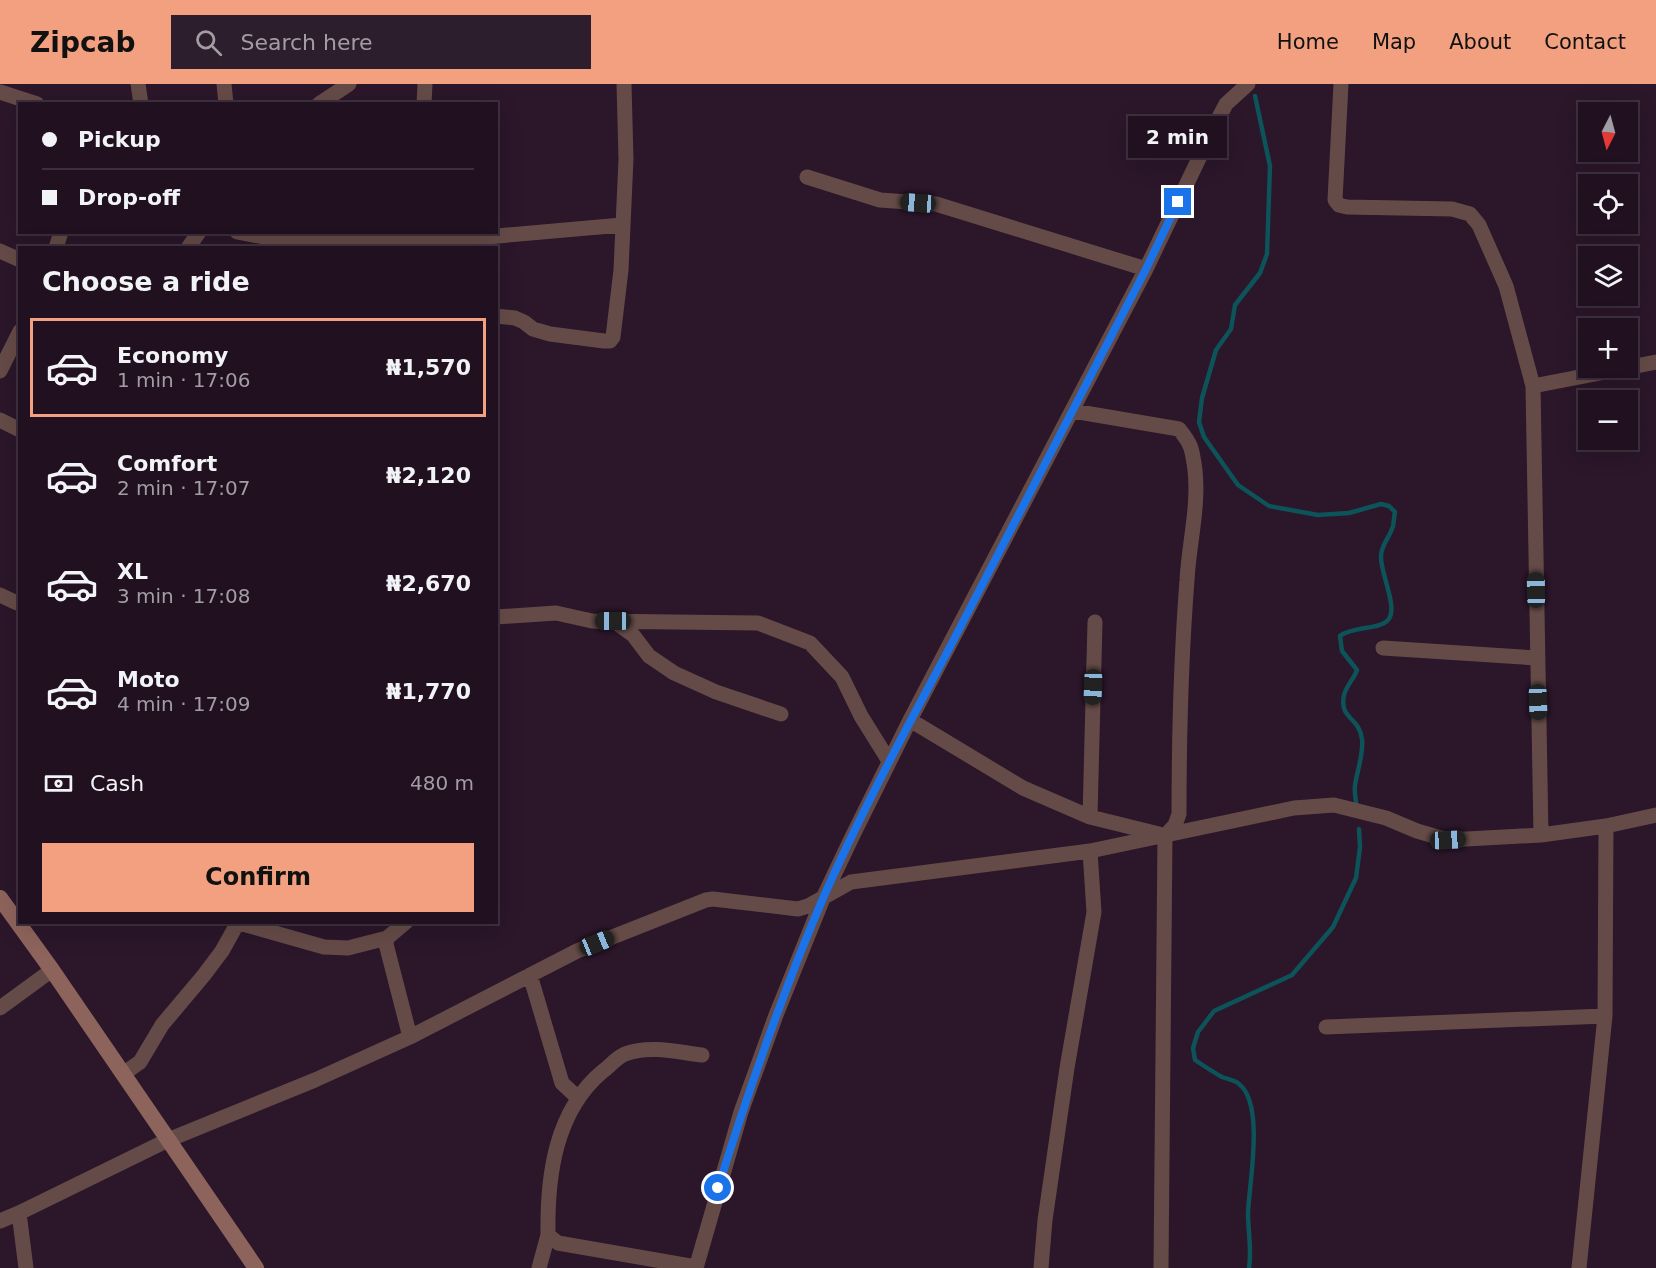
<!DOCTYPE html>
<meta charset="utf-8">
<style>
:root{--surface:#201020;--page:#2d1e2d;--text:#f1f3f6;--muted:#a29da5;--line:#3d303e;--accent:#f2a07f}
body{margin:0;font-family:"DejaVu Sans",sans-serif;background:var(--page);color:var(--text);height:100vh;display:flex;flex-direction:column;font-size:22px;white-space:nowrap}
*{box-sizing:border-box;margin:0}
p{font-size:20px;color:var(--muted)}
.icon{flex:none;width:33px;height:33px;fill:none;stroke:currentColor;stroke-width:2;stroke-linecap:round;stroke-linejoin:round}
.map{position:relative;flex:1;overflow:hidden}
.panel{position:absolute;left:18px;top:162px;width:480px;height:678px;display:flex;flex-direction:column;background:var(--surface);border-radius:0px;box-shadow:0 6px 24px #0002,0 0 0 2px var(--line)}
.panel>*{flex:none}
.banner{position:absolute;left:18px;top:18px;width:480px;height:132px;border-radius:0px;box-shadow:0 6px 24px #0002,0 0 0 2px var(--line);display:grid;align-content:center;height:132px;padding:0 24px;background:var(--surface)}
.needle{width:39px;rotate:186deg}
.tools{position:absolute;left:1578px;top:18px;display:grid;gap:12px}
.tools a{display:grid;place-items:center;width:60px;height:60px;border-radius:0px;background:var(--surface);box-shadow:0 6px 24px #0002,0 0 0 2px var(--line);font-size:30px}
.end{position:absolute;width:27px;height:27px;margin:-14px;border:8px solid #1a73e8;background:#fff;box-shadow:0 0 0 3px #fff}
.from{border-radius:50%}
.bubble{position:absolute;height:42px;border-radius:0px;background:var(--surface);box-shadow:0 6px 24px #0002,0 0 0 2px var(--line);font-size:20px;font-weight:700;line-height:42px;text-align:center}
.car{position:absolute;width:18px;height:36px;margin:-18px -9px;border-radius:8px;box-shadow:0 0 4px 2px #0007;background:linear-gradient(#222 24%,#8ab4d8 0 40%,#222 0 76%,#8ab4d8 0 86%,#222 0)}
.banner b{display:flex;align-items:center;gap:21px;height:57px;font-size:22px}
.banner b+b{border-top:2px solid var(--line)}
.banner i{width:15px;height:15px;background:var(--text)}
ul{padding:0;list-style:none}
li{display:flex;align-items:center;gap:18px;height:99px;margin:0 12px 9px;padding:0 12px;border:3px solid transparent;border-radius:0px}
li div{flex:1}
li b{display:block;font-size:22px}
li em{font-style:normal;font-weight:700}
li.current{border-color:var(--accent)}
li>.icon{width:54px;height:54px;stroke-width:1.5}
h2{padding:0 24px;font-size:27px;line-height:72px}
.pay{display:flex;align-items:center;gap:15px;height:66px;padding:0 24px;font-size:22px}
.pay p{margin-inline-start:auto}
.primary-button{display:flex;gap:12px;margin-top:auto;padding:12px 24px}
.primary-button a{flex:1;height:69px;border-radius:0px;background:var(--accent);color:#111;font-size:24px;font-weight:700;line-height:69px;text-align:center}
header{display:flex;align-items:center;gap:36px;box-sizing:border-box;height:84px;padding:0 30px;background:var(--accent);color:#111}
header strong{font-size:28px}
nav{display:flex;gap:33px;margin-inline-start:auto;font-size:21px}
.search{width:420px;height:54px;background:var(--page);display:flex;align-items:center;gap:15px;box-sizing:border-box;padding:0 21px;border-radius:0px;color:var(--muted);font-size:22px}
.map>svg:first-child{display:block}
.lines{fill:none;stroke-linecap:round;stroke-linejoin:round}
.stream{stroke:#0d535a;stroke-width:4.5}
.minor{stroke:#654b47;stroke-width:15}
.secondary{stroke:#8d645c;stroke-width:16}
.route{stroke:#1a73e8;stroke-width:8}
</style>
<header>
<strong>Zipcab</strong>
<div class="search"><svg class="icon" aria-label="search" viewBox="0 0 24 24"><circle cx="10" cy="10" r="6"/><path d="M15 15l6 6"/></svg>Search here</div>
<nav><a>Home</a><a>Map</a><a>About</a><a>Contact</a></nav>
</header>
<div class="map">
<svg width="1656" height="1184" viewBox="0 0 1656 1184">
<rect width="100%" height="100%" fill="#2b162a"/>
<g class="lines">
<path class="stream" d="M 1255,12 L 1270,82 L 1267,170 L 1260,189 L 1235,221 L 1231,245 L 1216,266 L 1202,314 L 1199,338 L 1204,353 L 1238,401 L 1269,422 L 1318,431 L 1349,429 L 1381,420 L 1389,422 L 1395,428 C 1394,432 1394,437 1393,442 C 1390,453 1381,461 1381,472 C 1380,489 1399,524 1388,536 C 1379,546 1353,542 1340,552 L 1342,567 L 1357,586 C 1354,595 1346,602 1344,611 C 1339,636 1359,632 1362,655 C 1364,669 1357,687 1355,701 C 1354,709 1356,717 1357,724
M 1249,1184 C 1252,1165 1248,1148 1248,1129 C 1249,1100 1265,1020 1239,1000 C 1235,996 1227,995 1222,993 C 1213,988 1204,982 1195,976 L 1193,964 L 1198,948 L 1214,927 L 1292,891 L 1333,843 L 1356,794 L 1360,763 L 1359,745"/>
<path class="minor" d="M 138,0 L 141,20
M 224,0 L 226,20
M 1341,0 L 1335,116 L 1339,121 L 1347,123 L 1452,125 L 1470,130 L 1479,141 L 1506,202 L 1533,302 L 1541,751
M 0,8 L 37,20
M 319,20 L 349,0
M 424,20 L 425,0
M 807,93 L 880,116 L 936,120 L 1146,185
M 237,148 L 264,153 L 441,157 L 622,141
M 56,164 L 61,148
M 188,164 L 199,148
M 0,167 L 20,176
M 496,232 L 515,234 L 524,238 L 533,245 L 550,250 L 604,257 L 610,257 L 613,253 L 621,186 L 626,75 L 624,0
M 0,287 L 20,247
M 1533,302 L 1656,278
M 1073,327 L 1179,345 C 1192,361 1192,365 1195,386 C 1199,423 1189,459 1187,496 C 1181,574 1179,651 1179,730 L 1175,741 L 1165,752 L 1161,1184
M 0,336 L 20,346
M 0,511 L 17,519
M 496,533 L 556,529 L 592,537 L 615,538 L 633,551 L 649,572 L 674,589 L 716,608 L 781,630
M 592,537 L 758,539 L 810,559 L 842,593 L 861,632 L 889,677
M 1383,564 L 1537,574
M 910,636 L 1023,704 L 1090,733 L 1159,750
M 1090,733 L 1095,538
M 406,838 L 387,854 L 386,860 L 410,953
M 530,891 L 562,999 L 578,1014
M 0,924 L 52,886
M 1326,943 L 1605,932
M 123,990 L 140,978 L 162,941 L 204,891 L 222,867 L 236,842 L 243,840 L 324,863 L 348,864 L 387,854
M 19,1129 L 26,1184
M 0,1137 L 19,1129 L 168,1056 L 315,996 L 410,953 L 577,867 L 706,816 L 713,815 L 798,825 L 808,822 L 851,798 L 1090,767 L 1294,724 L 1334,721 L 1386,734 L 1417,747 L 1448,756 L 1541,751 L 1606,742 L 1656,731
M 696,1183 L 558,1159 L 548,1151 C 547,1092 555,1027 603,987 C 610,982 617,973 625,970 C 650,961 677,968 702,971
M 539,1184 L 548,1151
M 696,1184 L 741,1028 L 776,931 L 824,812 L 851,755 L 910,636 L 1146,185 L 1214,43 L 1226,20 L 1248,0
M 1041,1184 L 1045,1136 L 1067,984 L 1094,828 L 1090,767
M 1579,1184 L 1605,932 L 1606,742"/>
<path class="secondary" d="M 0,814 L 52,886 L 256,1184"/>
</g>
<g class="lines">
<path class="route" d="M 718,1104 C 749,1005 783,907 824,812 C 862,726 907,644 951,561 C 1016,436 1081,310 1146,185 L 1178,118"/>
</g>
</svg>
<div class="tools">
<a><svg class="needle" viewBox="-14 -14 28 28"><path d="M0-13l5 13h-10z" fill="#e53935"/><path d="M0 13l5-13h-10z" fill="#a29da5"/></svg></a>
<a><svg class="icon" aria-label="locate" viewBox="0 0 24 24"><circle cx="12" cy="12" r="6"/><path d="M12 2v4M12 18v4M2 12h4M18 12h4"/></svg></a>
<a><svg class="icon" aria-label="layers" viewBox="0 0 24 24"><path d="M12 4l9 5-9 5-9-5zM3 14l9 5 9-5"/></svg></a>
<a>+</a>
<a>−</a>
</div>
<i class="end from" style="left:718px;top:1104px"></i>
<i class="end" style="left:1178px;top:118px"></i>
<div class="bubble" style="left:1128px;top:32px;width:99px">2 min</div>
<i class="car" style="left:918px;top:119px;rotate:274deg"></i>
<i class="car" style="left:1536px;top:506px;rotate:359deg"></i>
<i class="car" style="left:613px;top:537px;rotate:270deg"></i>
<i class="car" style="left:1093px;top:603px;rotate:182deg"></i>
<i class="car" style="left:1538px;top:618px;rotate:178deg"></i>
<i class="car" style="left:1448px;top:756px;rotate:87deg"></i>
<i class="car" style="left:597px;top:859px;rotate:68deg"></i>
<div class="banner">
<b><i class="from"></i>Pickup</b>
<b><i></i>Drop-off</b>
</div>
<section class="panel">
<h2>Choose a ride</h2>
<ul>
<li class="current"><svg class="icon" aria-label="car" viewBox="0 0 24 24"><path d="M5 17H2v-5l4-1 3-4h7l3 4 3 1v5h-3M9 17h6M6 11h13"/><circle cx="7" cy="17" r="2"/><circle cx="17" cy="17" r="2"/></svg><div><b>Economy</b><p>1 min · 17:06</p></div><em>₦1,570</em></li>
<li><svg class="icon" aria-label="car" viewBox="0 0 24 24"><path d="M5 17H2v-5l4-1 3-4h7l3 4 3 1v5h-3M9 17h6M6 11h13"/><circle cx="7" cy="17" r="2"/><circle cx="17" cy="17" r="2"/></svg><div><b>Comfort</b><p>2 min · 17:07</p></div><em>₦2,120</em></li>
<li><svg class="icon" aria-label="car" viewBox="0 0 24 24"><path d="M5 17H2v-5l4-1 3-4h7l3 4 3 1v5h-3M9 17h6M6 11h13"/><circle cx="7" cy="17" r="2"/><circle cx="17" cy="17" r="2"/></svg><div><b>XL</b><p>3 min · 17:08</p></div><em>₦2,670</em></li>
<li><svg class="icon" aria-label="car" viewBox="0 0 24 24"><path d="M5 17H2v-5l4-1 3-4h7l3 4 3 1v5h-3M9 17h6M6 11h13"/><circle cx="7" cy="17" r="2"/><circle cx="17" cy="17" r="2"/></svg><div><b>Moto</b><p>4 min · 17:09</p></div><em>₦1,770</em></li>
</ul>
<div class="pay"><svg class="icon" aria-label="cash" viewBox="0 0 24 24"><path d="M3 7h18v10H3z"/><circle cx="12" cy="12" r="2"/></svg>Cash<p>480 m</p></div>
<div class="primary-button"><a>Confirm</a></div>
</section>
</div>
